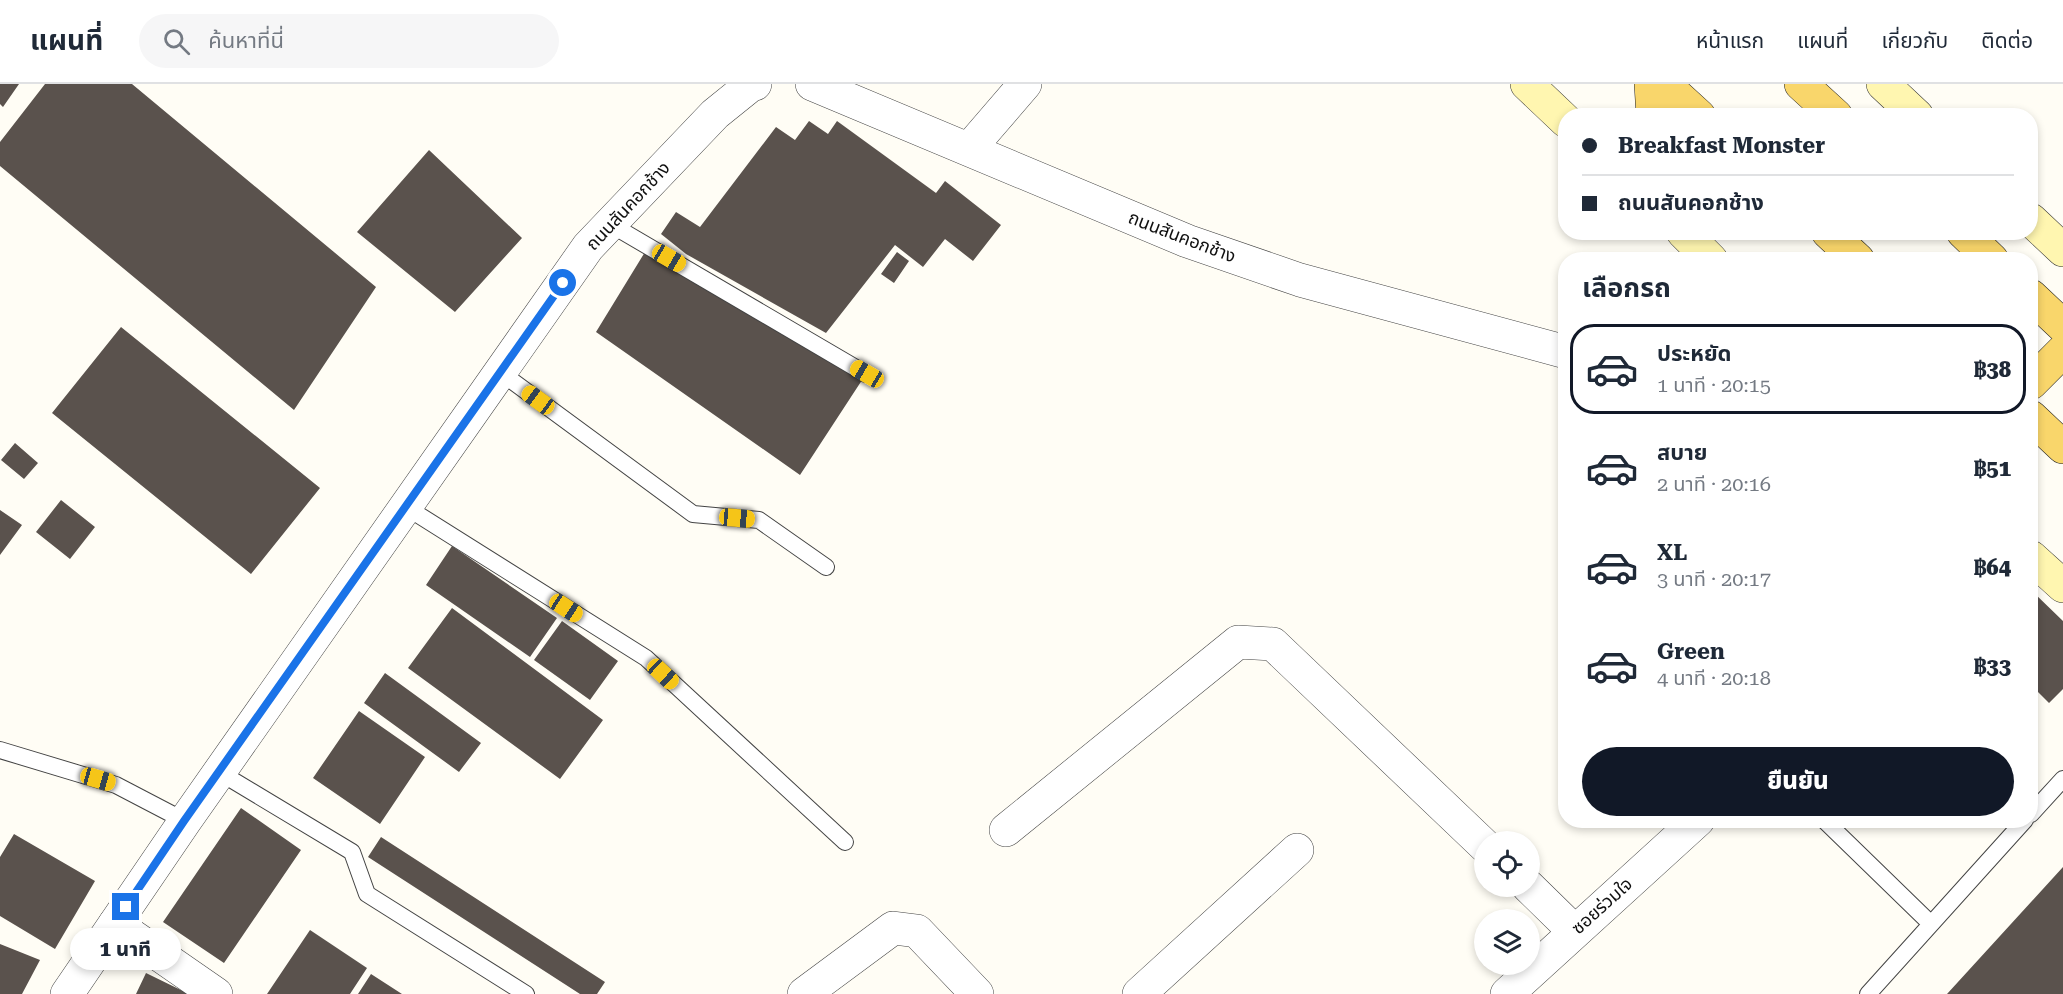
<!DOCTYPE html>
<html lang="th">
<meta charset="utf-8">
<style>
:root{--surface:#fff;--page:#f6f6f7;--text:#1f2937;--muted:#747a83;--line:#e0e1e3;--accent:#111827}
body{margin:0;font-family:"Roboto Serif","Noto Sans Thai",serif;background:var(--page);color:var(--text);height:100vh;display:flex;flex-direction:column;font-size:22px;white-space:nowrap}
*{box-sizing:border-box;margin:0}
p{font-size:20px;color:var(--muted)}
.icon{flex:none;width:33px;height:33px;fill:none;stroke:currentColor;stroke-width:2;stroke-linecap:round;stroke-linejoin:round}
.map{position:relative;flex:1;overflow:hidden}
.sheet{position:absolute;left:1558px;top:168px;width:480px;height:576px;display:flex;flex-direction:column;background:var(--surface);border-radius:24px;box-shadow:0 3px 9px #0003}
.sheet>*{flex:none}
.top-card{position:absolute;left:1558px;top:24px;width:480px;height:132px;border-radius:24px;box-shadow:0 3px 9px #0003;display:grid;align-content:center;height:132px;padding:0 24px;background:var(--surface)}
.buttons{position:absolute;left:1474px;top:747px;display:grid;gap:12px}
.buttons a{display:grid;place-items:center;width:66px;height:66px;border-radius:50%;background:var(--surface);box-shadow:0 3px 9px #0003;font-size:30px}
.end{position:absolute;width:27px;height:27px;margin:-14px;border:8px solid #1a73e8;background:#fff;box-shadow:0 0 0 3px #fff}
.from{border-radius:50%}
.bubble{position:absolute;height:42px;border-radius:21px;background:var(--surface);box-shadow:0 3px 9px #0003;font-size:20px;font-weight:800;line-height:42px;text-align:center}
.car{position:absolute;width:18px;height:36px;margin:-18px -9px;border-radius:8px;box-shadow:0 0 4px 2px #0007;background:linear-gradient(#f5c518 24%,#345 0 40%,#f5c518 0 76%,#345 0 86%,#f5c518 0)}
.top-card b{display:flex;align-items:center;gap:21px;height:57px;font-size:22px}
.top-card b+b{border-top:2px solid var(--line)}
.top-card i{width:15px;height:15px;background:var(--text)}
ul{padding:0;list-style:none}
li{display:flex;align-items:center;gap:18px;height:90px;margin:0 12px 9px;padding:0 12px;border:3px solid transparent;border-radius:24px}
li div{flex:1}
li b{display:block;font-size:22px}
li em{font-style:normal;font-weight:800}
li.active{border-color:var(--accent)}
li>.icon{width:54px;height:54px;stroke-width:1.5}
h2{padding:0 24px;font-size:27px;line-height:72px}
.action{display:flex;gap:12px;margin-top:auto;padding:12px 24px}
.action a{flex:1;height:69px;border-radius:36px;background:var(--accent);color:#fff;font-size:24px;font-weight:800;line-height:69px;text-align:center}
header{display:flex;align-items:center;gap:36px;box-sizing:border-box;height:84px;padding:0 30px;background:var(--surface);border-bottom:2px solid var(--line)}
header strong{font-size:28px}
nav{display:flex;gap:33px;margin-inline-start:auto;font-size:21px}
.search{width:420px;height:54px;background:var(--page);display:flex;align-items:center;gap:15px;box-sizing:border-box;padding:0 21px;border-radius:33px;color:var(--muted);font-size:22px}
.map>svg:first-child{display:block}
.building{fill:#5a524d}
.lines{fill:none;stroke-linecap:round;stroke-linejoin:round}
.service-casing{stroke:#444;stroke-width:18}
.minor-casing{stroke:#444;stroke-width:34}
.tertiary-casing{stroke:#444;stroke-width:34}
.secondary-casing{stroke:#333;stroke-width:34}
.primary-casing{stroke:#222;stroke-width:34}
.service{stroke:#fff;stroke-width:16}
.minor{stroke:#fff;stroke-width:33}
.tertiary{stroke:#fff;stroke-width:33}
.secondary{stroke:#fff6b0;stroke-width:33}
.primary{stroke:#f9d66b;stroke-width:33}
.route{stroke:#1a73e8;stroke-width:8}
.labels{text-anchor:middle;stroke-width:6;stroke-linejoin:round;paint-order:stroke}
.street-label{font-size:18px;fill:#111;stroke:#fff}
</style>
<header>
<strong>แผนที่</strong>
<div class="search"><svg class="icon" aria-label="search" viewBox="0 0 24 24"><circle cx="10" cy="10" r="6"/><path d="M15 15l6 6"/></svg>ค้นหาที่นี่</div>
<nav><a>หน้าแรก</a><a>แผนที่</a><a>เกี่ยวกับ</a><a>ติดต่อ</a></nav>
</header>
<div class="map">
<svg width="2063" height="910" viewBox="0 0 2063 910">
<rect width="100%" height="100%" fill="#fffdf5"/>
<path class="building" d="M 0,0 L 19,0 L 3,23 L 0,20 Z
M 45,0 L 132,0 L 376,203 L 294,326 L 0,82 L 0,58 Z
M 809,37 L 828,50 L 837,37 L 936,109 L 945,97 L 1001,141 L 973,177 L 945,155 L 923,183 L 895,161 L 826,249 L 686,170 L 661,150 L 676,128 L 700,143 L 776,43 L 795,56 Z
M 429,66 L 522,154 L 455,228 L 357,148 Z
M 645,168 L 866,290 L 800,391 L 596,248 Z
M 897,168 L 909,177 L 894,199 L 881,190 Z
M 121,243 L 320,404 L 251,490 L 52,329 Z
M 15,359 L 38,379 L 24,395 L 1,376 Z
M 61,416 L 95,443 L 70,475 L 36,448 Z
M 0,426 L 22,441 L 0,471 Z
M 452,462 L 557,534 L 530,573 L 426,501 Z
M 2031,506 L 2063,537 L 2063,605 L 2049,619 L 2031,601 Z
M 452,524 L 603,636 L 560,695 L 408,584 Z
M 562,537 L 618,577 L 590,616 L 534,576 Z
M 385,589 L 481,659 L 459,688 L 364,619 Z
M 359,627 L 425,673 L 380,740 L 313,694 Z
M 241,724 L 301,766 L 224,879 L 163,838 Z
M 14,750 L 95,797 L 55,865 L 0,832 L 0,773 Z
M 381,753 L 605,898 L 597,910 L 580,910 L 368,773 Z
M 2063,783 L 2063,910 L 1947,910 Z
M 310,846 L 367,884 L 350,910 L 267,910 Z
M 0,860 L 40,876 L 22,910 L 0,910 Z
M 146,889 L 189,910 L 136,910 Z
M 371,890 L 402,910 L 358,910 Z"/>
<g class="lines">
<g class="service-casing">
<path id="service" d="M 610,140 L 866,290
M 500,288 L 693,430 L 759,436 L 826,483
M 406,423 L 646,574 L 845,758
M 0,666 L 116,701 L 185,737
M 219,688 L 352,768 L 367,810 L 526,910
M 2031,730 L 2063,695
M 1824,736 L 1931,840
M 1868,910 L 2025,736"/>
</g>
<g class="minor-casing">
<path id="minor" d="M 969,65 L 1025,0
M 1006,746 L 1238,558 L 1273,560 L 1485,762
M 1528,802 L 1574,847
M 115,840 L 216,910
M 804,910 L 893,844 L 917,847 L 977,910
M 1139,910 L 1297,766
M 1507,910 L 1698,736"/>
</g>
<g class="tertiary-casing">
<path id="tertiary" d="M 812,0 L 1187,157 L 1300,196 L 1566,268
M 67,910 L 185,737 L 588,163 L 715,30 L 751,1 L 755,0"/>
</g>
<g class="secondary-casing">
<path id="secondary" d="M 1527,0 L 1566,37
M 1883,0 L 1917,32
M 2031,136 L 2063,166
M 1683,148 L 1711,176
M 2031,473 L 2063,502"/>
</g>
<g class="primary-casing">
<path id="primary" d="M 1651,0 L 1653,32
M 1664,0 L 1699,32
M 1801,0 L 1836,32
M 1828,148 L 1858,176
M 1963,148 L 1992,176
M 2031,212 L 2063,242
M 2031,299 L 2063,267
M 2031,333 L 2063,363"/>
</g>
<use href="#service" class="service"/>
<use href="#minor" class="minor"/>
<use href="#tertiary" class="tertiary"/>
<use href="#secondary" class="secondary"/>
<use href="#primary" class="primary"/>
</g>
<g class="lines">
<path class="route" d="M 126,823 L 184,737 L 563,199"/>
</g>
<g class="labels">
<g class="street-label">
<text transform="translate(628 122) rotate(-47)" y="6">ถนนสันคอกช้าง</text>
<text transform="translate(1182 153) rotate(21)" y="6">ถนนสันคอกช้าง</text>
<text transform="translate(1602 822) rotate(-42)" y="6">ซอยร่วมใจ</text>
</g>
</g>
</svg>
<div class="buttons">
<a><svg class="icon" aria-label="locate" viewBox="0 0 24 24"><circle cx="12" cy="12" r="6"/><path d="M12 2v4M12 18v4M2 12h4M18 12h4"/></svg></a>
<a><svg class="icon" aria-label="layers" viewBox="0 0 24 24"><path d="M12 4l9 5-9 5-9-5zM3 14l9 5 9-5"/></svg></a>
</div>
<i class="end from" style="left:563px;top:199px"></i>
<i class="end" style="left:126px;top:823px"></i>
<div class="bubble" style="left:70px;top:844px;width:111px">1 นาที</div>
<i class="car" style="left:669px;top:174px;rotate:120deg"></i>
<i class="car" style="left:867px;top:290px;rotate:300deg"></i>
<i class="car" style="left:538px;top:316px;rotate:306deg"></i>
<i class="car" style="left:737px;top:434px;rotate:95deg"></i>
<i class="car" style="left:566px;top:524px;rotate:123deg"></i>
<i class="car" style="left:663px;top:590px;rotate:133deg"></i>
<i class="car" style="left:98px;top:695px;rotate:106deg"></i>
<div class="top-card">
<b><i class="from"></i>Breakfast Monster</b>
<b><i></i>ถนนสันคอกช้าง</b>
</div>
<section class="sheet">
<h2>เลือกรถ</h2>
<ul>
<li class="active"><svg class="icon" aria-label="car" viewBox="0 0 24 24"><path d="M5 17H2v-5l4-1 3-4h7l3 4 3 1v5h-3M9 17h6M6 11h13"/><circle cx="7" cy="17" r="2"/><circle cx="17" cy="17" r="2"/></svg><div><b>ประหยัด</b><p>1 นาที · 20:15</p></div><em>฿38</em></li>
<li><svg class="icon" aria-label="car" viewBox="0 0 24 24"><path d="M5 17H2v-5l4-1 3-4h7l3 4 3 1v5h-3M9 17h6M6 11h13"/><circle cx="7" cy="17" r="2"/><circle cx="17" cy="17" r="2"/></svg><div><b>สบาย</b><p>2 นาที · 20:16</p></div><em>฿51</em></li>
<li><svg class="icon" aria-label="car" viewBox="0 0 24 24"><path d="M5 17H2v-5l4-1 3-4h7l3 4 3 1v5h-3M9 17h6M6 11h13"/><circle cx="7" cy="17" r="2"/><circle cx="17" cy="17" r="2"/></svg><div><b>XL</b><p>3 นาที · 20:17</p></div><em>฿64</em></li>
<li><svg class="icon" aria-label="car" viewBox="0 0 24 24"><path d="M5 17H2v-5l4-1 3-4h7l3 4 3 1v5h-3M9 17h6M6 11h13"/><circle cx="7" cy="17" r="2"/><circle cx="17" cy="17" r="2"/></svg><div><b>Green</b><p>4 นาที · 20:18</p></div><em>฿33</em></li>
</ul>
<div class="action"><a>ยืนยัน</a></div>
</section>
</div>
